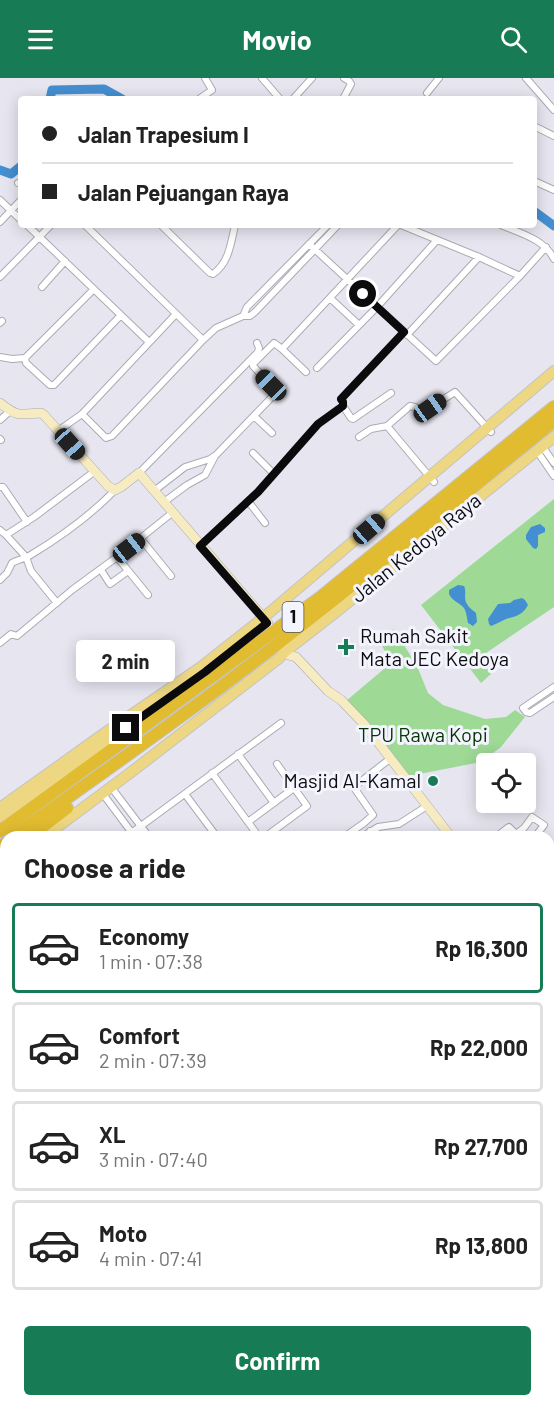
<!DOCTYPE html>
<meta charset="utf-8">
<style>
:root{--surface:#fff;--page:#f2f2f2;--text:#222;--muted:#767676;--line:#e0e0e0;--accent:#177c55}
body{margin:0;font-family:Barlow,sans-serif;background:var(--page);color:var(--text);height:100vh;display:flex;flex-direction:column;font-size:22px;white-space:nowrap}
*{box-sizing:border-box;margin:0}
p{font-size:20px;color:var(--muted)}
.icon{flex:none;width:33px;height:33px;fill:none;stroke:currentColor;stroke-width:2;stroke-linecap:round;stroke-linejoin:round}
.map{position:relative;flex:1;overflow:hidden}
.panel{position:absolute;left:0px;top:753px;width:555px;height:576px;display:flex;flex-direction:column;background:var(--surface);border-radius:18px 18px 0 0;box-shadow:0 3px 15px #0003}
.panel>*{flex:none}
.guide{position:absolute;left:18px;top:18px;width:519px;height:132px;border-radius:6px;box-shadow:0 3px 15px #0003;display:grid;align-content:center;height:132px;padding:0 24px;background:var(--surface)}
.controls{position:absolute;left:476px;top:675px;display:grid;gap:12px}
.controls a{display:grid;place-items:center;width:60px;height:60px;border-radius:6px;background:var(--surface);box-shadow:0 3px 15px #0003;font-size:30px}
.end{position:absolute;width:27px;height:27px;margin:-14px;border:8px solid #0b0b0e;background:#fff;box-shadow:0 0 0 3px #fff}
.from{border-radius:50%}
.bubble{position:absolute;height:42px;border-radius:6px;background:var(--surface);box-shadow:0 3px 15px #0003;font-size:20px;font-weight:700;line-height:42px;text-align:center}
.car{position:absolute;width:18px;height:36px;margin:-18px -9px;border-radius:8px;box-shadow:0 0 4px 2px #0007;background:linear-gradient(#222 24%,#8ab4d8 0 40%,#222 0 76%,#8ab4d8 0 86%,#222 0)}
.guide b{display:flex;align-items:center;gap:21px;height:57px;font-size:22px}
.guide b+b{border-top:2px solid var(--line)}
.guide i{width:15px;height:15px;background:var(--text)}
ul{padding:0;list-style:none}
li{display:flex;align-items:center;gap:18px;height:90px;margin:0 12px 9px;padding:0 12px;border:3px solid var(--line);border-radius:6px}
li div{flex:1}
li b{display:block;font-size:22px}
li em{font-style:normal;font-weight:700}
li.current{border-color:var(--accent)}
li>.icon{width:54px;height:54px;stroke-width:1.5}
h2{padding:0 24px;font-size:27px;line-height:72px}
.button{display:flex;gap:12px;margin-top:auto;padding:12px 24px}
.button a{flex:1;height:69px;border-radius:6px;background:var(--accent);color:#fff;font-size:24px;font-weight:700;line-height:69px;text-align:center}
header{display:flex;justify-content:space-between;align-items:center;height:78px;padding:0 24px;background:var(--accent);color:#fff;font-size:27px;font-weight:700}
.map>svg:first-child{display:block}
.green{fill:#9ed996}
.water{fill:#448fd1}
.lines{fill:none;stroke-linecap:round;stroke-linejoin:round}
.river{stroke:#448fd1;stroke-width:9}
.street-casing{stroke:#ababb4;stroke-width:8}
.secondary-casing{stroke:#ababb4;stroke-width:10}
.primary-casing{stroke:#c4c4c5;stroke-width:12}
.highway-casing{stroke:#c4c4c5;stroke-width:14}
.street{stroke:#fff;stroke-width:6}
.secondary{stroke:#f6ebc1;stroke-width:9}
.primary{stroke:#edd783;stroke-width:10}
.highway{stroke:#e1bc30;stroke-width:12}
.route{stroke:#0b0b0e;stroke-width:8}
.poi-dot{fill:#177c55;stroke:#f4f4fe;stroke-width:2}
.labels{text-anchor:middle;stroke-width:6;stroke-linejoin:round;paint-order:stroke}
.shield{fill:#f4f4fe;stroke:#515156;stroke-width:1.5}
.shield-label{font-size:18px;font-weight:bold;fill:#0b0b0e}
.street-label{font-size:20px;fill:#0b0b0e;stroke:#f4f4fe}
.poi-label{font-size:20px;fill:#0b0b0e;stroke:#f4f4fe;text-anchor:start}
.park-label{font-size:20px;fill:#043401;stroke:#f4f4fe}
</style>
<header><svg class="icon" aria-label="menu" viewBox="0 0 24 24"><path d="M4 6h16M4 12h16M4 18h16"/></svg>Movio<svg class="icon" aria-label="search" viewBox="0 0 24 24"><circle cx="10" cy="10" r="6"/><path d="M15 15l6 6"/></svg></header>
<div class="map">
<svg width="554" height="1329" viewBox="0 0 554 1329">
<rect width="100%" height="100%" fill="#e7e6f0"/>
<path class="green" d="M 554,421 L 554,529 L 480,579 L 491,596 L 481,605 L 421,527 Z
M 394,551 L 417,588 L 428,615 L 443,627 L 485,641 L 506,639 L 515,632 L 525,639 L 501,669 L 481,684 L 409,698 L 346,623 L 391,585 L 379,562 Z"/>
<path class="water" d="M 540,446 L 545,450 L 545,454 L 538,457 L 538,468 L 536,471 L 533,470 L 526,461 L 526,457 L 531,449 Z
M 458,507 L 464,508 C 467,514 463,520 467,526 C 469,530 473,532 476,535 L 477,544 L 473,548 L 468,545 C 467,541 467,535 464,530 C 459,524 453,524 449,516 L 449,512 Z
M 522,520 L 525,522 L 528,527 C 522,538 516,538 506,541 C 501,543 497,546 491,548 L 489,546 L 488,541 L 498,526 L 510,525 L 514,522 Z"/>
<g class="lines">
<path class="river" d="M 50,21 L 52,12 L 104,11 L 122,21
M 0,92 L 11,96 L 21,88
M 534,133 L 554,148"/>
<g class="street-casing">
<path id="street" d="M 262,0 L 280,21
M 526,0 L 554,32
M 427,15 L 439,0
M 199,21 L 212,12 L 205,0
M 293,21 L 312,0
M 343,21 L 351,6 L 349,3 L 344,0
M 534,48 L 554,58
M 534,103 L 554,112
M 18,105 L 21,104
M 0,122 L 21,142
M 0,144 L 21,122
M 27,147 L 149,264
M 85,147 L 203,262
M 161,147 L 210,195 L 213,196 C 229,185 231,165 235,147
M 401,147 L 479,179 L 520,198
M 501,147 C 520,155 544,161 554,181
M 309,166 L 436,283 L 520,198 L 546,169
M 0,199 L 51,147
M 42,209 L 65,183
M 330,220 L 359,247
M 243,238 L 247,229 L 328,147
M 0,245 L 2,243
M 407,257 L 479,179
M 282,271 L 398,147
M 0,279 L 12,281 L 25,280 L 94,211
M 25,280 L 26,285 L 50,307 L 54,307 L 121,237
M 317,290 L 377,229 L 437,162
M 277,313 L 253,288 L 253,286 L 274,265 L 282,271 L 306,294
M 343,328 L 343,325 L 341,321 L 404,254
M 343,328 L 351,340 L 353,341 L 391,315
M 82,336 L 106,360 L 112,358 L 203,262 L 216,250 L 243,238 L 250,238 L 255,234 L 338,147
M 254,338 L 272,355
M 0,342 L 10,333
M 58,353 L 82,336 L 176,236
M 359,359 L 371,351 L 387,348
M 0,361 L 1,362
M 542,368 L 554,385
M 537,373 L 554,398
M 253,375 L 273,395
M 139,395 L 258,274 L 259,270 L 257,265
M 434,404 L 387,348 L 410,328 L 415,329 L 423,334 L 455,314 L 491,354
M 0,409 L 3,409 L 27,444
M 154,413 L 185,389 L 210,381 L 216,377 L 272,319
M 248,423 L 265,445
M 164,424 L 187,407 L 205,397 L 215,378
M 0,452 L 6,457 L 26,479 L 31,493 L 57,525
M 6,457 L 34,439 L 95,393
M 141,461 L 171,498
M 200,468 L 258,414 L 318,346 L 343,328
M 117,479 L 148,517
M 101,492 L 110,506 L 128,493
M 0,502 L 7,495 L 12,485 C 17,482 23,481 29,478 C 59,460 90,438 115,412
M 0,565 L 11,556 L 17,558 L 72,512 L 117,479 L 172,435
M 554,609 L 523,630 L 526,634 L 530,635 L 554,619
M 238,676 L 274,725
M 212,695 L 259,759
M 111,709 L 149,759
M 103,716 L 135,759
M 185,716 L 217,759
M 248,744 L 294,710
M 370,753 L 377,755 L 381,759
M 126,759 L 281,645
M 265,759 L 307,728 L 277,686
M 344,759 L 364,745 L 373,737 L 355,711 L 355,708 L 391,680
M 362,759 L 378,749 L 399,746 L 427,728
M 504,759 L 501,755 L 509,749 L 516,756 L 524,750 L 532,739 L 544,747 L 535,759
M 549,793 L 554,787
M 0,852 L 6,847
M 0,916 L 6,916
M 549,947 L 554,950
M 0,995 L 6,995
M 549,1000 L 554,1009
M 549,1018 L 554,1015
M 0,1035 L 6,1043
M 549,1051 L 554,1048
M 549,1089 L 554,1087
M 549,1129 L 554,1126
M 549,1179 L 554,1191
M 549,1197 L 554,1196
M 549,1310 L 554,1309
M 26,1323 L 27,1329
M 411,1323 L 413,1328 L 416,1327 L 418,1329
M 487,1329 L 498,1323"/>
</g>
<g class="secondary-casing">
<path id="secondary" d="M 0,325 C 19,340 18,336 41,335 L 44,337 L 108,408 L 115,412 L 121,409 L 139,395 L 268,545
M 288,577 L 296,579 L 328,613 L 341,622 L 364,646 L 451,759
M 549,881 L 554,886
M 549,1251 L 554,1251
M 0,1320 L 6,1320"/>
</g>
<g class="primary-casing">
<path id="primary" d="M 0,730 L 102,657 L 201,589 L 263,540 L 554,293
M 0,739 L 144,637
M 44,759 L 130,695 L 278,581 L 286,573 L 336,534 L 554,359
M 0,791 L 6,787
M 0,1160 L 6,1169
M 0,1183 L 6,1192
M 163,1323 L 171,1329
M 183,1323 L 192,1329"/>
</g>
<g class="highway-casing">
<path id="highway" d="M 0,753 L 321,519 L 554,329
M 12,759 C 88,705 164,652 238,596 C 346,515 449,428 554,343
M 29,759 L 67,730
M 0,770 L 6,765
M 0,782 L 6,777"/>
</g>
<use href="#street" class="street"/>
<use href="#secondary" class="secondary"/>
<use href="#primary" class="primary"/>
<use href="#highway" class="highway"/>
</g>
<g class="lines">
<path class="route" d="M 126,650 L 205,594 L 267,545 L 200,468 L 258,414 L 318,346 L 343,328 L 343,324 L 341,321 L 404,254 L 363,216"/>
</g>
<g class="poi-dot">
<path d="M343 560h6v6h6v6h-6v6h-6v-6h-6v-6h6z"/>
<circle cx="433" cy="703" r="6"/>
</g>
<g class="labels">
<rect class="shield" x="282.5" y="524" width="21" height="30" rx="4.5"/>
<g class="shield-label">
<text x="293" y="545">1</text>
</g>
<g class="street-label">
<text transform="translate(416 470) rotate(-39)" y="7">Jalan Kedoya Raya</text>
</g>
<g class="poi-label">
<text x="360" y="565">Rumah Sakit<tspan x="360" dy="23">Mata JEC Kedoya</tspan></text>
<text x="421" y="710" text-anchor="end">Masjid Al-Kamal</text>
</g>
<g class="park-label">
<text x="423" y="664">TPU Rawa Kopi</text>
</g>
</g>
</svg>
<div class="controls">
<a><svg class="icon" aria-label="locate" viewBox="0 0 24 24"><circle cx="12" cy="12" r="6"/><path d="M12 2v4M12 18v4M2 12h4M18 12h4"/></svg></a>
</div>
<i class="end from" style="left:363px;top:216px"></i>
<i class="end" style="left:126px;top:650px"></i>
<div class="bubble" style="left:76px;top:562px;width:99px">2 min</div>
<i class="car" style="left:271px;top:307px;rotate:315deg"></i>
<i class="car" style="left:430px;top:330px;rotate:55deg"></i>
<i class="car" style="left:70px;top:366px;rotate:138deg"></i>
<i class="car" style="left:369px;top:451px;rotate:49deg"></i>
<i class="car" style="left:129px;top:470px;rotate:52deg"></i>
<div class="guide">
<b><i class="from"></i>Jalan Trapesium I</b>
<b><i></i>Jalan Pejuangan Raya</b>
</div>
<section class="panel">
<h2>Choose a ride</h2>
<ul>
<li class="current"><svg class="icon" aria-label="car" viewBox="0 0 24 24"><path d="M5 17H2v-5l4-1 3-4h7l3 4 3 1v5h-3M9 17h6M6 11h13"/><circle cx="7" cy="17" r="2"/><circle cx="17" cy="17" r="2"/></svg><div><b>Economy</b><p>1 min · 07:38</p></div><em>Rp 16,300</em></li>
<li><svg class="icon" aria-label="car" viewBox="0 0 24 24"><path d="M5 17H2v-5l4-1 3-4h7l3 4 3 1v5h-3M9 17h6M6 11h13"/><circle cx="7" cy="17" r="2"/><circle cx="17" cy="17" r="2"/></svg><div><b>Comfort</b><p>2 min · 07:39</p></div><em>Rp 22,000</em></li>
<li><svg class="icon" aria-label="car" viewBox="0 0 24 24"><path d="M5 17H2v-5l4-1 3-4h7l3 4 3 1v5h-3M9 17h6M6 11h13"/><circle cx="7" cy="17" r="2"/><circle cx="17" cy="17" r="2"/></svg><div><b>XL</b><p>3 min · 07:40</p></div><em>Rp 27,700</em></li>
<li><svg class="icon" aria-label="car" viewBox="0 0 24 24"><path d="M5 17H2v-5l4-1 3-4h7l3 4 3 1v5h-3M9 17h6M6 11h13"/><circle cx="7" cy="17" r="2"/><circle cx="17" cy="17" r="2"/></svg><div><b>Moto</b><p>4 min · 07:41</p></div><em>Rp 13,800</em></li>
</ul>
<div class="button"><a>Confirm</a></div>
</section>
</div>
